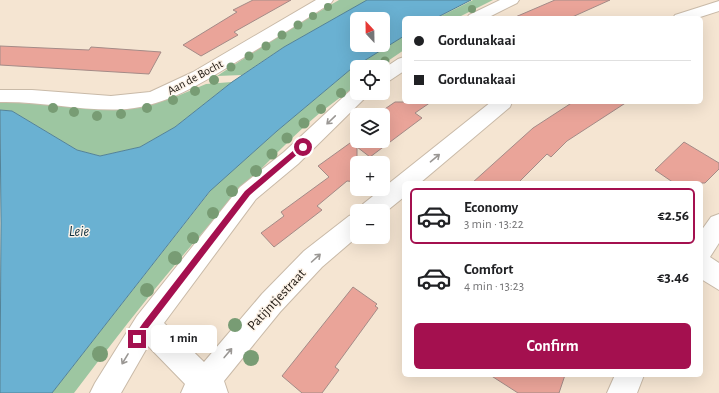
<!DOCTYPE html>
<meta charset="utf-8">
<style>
:root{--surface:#fff;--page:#f6f6f6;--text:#202124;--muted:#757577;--line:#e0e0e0;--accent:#a4104f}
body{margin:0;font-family:"Alegreya Sans",sans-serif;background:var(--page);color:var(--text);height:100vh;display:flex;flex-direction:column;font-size:15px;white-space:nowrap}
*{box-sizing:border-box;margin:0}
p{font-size:13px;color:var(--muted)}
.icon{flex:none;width:22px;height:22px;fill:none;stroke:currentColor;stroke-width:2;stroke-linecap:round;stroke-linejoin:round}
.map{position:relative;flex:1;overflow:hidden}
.side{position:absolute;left:402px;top:181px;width:301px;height:196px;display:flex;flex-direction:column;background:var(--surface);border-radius:6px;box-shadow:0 4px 16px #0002}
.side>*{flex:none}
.banner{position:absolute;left:402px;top:16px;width:301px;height:88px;border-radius:6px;box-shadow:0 4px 16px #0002;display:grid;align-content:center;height:88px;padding:0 12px;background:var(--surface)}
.needle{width:26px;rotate:338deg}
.tools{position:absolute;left:350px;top:12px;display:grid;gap:8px}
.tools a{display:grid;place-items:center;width:40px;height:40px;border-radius:6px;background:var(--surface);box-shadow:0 4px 16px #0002;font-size:20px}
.end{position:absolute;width:18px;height:18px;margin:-9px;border:5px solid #a4104f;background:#fff;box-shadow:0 0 0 2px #fff}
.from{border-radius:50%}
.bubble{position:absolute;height:28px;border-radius:6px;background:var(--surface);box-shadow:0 4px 16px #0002;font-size:13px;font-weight:700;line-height:28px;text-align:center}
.banner b{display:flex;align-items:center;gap:14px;height:38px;font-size:15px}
.banner b+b{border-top:1px solid var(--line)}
.banner i{width:10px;height:10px;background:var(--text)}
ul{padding:7px 0 0;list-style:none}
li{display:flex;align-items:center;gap:12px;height:56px;margin:0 8px 6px;padding:0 4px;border:2px solid transparent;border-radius:6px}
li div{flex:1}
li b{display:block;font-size:15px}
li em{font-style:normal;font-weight:700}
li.selected{border-color:var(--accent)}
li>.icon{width:36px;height:36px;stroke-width:1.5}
.button{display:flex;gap:8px;margin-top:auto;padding:8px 12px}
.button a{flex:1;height:46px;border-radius:6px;background:var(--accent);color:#fff;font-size:16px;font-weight:700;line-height:46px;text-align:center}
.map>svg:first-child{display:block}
.green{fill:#9dc6a1}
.water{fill:#6ab1d2;stroke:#538398;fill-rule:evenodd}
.building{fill:#eaa499;stroke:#a48b87}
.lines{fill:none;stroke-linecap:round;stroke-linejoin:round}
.minor-casing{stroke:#c9baa8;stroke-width:2}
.minor{fill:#fff;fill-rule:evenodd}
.tree{fill:#789c74}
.oneway{stroke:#9a9794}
.route{fill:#a4104f}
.labels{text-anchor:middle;stroke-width:3;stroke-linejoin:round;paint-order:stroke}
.far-street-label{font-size:12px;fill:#1e1812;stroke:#fdf3e8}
.street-label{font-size:14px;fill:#1e1812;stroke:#fdf3e8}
.water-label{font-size:15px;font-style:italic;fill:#123342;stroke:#fdf3e8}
</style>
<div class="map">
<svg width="719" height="393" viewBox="0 0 719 393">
<rect width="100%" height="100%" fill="#f5e5d2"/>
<path class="green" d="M 339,0 L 368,0 L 284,47 L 242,75 L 217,76 L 289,29 Z
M 473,0 L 493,0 L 457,18 L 437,18 Z
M 404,36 L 404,50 L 379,67 L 357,67 L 357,85 C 340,98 321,111 305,126 C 218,207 145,299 74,393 L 52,393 L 212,189 L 277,131 L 351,69 Z
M 232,82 L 175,127 L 140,147 L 100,156 L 77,150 L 12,111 L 0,110 L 0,101 L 10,100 L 20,103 L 129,109 L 175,97 L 206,84 Z"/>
<path class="water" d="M 367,0 L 471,0 L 436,18 L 404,18 L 404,36 L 351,69 L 277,131 L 210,191 L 52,393 L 0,393 L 1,223 L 0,110 L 12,111 L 77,150 L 100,156 L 140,147 L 175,127 L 232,82 L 284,47 ZM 357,19 L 383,19 L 383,45 L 357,45 Z"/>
<path class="building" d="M 253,0 L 291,0 L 234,32 L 238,35 L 201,56 L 183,45 L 237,12 L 233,10 Z
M 555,0 L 610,0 L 570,18 L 513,18 Z
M 0,46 L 89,50 L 91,47 L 161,52 L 149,74 L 0,65 Z
M 395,102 L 431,102 L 415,113 L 422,118 L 370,157 L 357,147 L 357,182 L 347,181 L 317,206 L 322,210 L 274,247 L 261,233 L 284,216 L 281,212 L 329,177 L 318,166 L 357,138 L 357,141 L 383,141 L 383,115 L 376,115 Z
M 573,102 L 627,102 L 567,141 L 551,157 L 547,154 L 518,183 L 472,183 L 533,128 Z
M 684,142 L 719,163 L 719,169 L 705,183 L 674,183 L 655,170 Z
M 353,287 L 377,304 L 375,306 L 378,308 L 335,367 L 339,370 L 322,393 L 302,393 L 282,376 Z
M 490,375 L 565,375 L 559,393 L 518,393 Z"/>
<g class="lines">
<g class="minor-casing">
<path id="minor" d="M 316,0 L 333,0 L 331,3 C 299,24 266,44 233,64 C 200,84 167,105 127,109 C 85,112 43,101 0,102 L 0,90 L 32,90 L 111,96 L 150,92 L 193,72 Z
M 500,0 L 519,0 L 517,3 L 487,18 L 467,18 L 469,15 Z
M 719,1 L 719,11 L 697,18 L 673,18 L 675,15 Z
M 404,57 L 404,71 L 389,81 L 383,83 L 383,69 L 398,59 Z
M 357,87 L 357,93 L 368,93 L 365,98 L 298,164 L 256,199 L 164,323 L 204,362 L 262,294 L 304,251 L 349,216 L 357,213 L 357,237 L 322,267 L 280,312 L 224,381 L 228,393 L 181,393 L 185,384 L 148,346 L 121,393 L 90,393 L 95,383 L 137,316 L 240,187 L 284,152 L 353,88 Z
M 491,102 L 512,102 L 510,107 L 420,183 L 404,183 L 404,197 L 383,214 L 383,211 L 360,211 L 363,204 Z
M 719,214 L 719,243 L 710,257 L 719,263 L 719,290 L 701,279 L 701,231 L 711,217 Z
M 615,375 L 644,375 L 637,393 L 607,393 Z"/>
</g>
<use href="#minor" class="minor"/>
</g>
<g class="tree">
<circle cx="328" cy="7" r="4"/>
<circle cx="472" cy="9" r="4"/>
<circle cx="313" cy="16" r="4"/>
<circle cx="298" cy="25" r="4.5"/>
<circle cx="282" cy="35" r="4.5"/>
<circle cx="266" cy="46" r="4.5"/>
<circle cx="249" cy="56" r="4.5"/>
<circle cx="385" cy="61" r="4.5"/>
<circle cx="231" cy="67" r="4.5"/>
<circle cx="214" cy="80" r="5"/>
<circle cx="195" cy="91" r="5"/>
<circle cx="341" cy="93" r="5"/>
<circle cx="173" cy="100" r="5"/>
<circle cx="53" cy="108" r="5"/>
<circle cx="147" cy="108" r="5"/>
<circle cx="321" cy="109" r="5"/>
<circle cx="74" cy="112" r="5"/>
<circle cx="121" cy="114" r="5"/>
<circle cx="97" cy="116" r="5"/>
<circle cx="304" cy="123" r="5.5"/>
<circle cx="287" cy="138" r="5.5"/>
<circle cx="272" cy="154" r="5.5"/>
<circle cx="256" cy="171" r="6"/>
<circle cx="232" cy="191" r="6"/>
<circle cx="213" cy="213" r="6"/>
<circle cx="193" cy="238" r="6"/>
<circle cx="175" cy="258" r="7"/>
<circle cx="147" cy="290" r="7"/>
<circle cx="235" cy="325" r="7"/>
<circle cx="100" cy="354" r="8"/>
<circle cx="251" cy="358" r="8"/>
</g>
<defs><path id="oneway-shaft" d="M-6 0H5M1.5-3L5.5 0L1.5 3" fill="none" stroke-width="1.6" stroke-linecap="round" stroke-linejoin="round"/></defs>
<g class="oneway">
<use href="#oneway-shaft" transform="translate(331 120) rotate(136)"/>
<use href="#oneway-shaft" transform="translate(435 158) rotate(-40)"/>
<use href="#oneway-shaft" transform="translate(316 258) rotate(-42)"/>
<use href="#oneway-shaft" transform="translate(228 353) rotate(-50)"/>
<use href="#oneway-shaft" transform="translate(125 359) rotate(121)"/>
</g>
<path class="route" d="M 300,145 L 306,147 L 250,195 L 148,328 L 140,342 L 134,342 L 134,336 L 143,323 L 245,191 Z"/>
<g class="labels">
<g class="far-street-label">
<text transform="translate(195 77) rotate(-28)" y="4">Aan de Bocht</text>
</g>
<g class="street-label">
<text transform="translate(276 299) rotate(-47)" y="5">Patijntjestraat</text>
</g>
<g class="water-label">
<text x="79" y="236">Leie</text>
</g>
</g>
</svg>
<div class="tools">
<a><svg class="needle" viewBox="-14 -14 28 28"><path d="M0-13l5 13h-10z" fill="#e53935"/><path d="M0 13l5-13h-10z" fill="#757577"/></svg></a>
<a><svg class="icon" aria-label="locate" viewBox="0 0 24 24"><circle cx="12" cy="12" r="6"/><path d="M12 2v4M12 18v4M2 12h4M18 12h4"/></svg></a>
<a><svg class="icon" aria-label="layers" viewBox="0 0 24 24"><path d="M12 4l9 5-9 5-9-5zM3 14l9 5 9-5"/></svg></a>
<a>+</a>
<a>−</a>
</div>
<i class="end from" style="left:303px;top:147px"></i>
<i class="end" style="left:137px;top:339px"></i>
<div class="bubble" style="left:151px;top:325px;width:66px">1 min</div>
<div class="banner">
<b><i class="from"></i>Gordunakaai</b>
<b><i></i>Gordunakaai</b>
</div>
<section class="side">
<ul>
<li class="selected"><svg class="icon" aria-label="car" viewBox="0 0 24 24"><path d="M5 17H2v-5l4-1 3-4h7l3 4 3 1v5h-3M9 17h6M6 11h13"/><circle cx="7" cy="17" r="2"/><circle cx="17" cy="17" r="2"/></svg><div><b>Economy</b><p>3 min · 13:22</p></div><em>€2.56</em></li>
<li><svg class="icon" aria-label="car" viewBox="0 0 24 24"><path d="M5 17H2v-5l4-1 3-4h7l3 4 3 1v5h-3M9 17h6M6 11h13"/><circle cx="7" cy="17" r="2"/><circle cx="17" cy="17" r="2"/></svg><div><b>Comfort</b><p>4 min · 13:23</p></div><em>€3.46</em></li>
</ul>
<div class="button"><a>Confirm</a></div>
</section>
</div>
